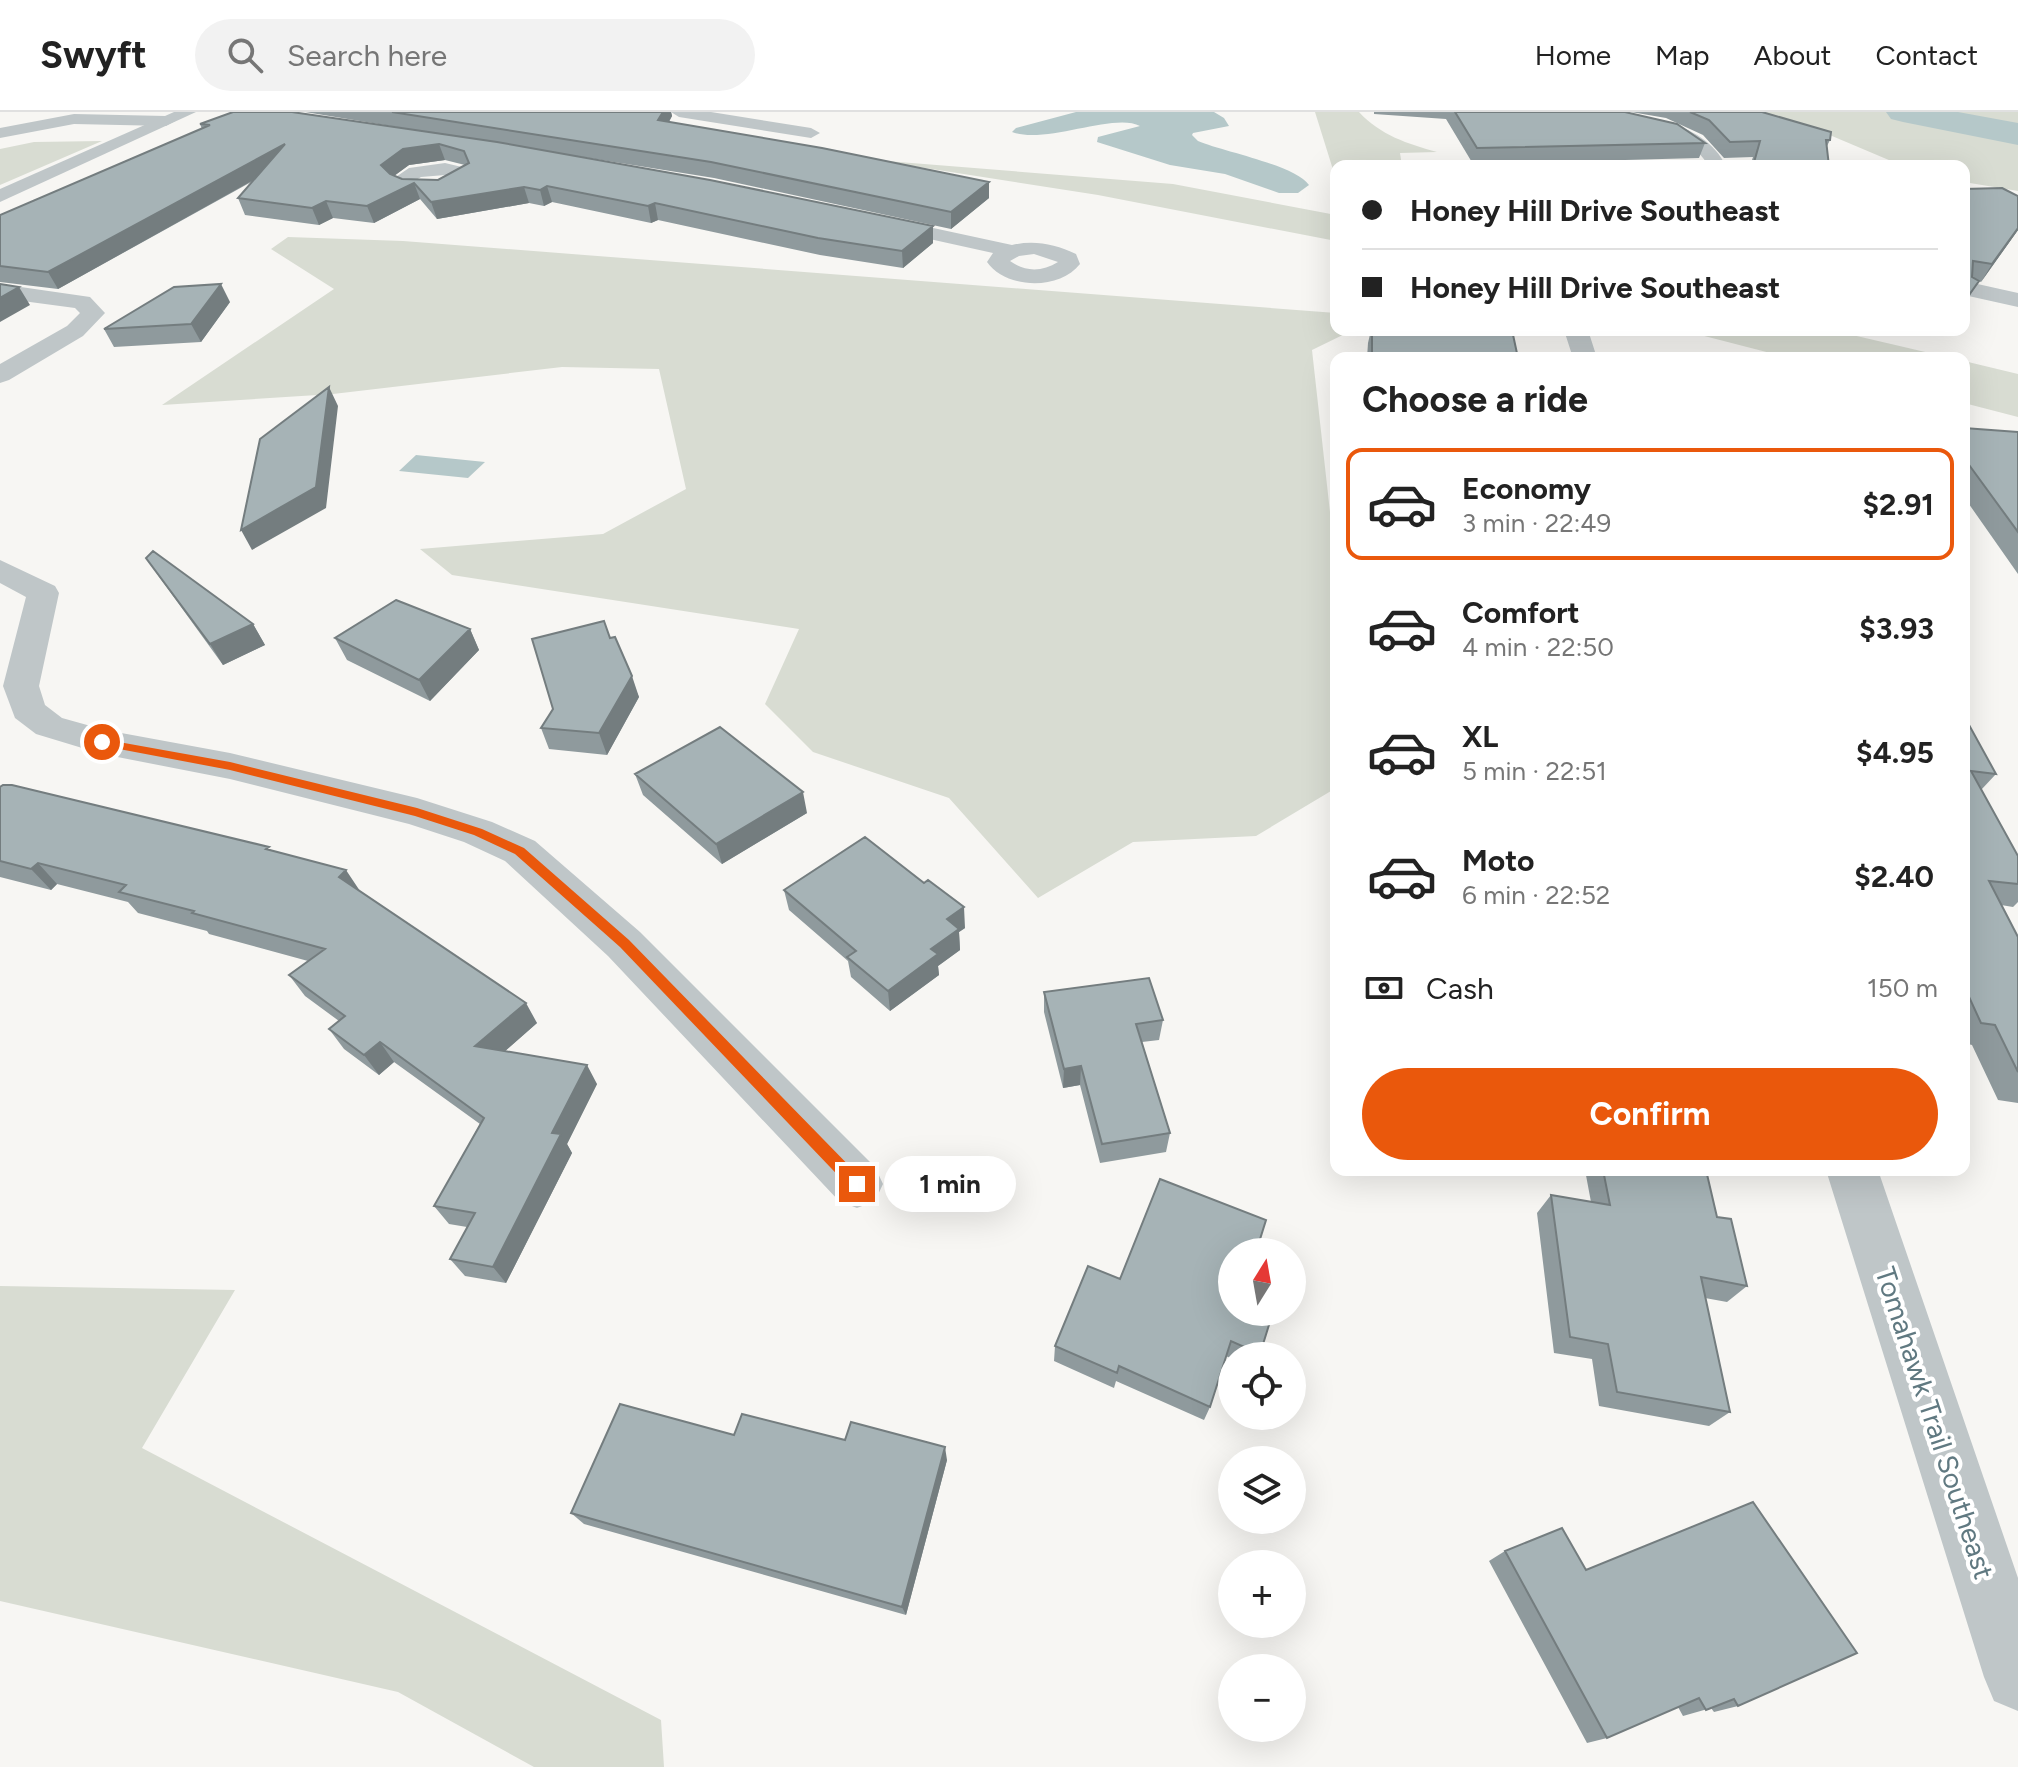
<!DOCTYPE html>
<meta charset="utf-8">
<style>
:root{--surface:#fff;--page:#f2f2f2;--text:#222;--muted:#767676;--line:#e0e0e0;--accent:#ea580c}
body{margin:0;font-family:Figtree,sans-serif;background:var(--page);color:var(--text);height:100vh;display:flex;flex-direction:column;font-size:30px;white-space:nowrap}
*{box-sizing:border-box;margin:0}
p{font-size:26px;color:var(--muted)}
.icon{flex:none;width:44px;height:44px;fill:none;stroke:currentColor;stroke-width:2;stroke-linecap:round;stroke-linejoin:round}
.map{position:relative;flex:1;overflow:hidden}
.details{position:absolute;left:1330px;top:240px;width:640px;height:824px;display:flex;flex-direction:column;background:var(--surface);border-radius:16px;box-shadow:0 8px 32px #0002}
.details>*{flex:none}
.banner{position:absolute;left:1330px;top:48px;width:640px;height:176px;border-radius:16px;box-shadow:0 8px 32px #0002;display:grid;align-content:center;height:176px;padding:0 32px;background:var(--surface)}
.needle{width:52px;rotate:11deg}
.fabs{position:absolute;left:1218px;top:1126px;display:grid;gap:16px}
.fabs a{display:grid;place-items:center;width:88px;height:88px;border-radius:50%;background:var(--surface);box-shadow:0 8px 32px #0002;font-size:40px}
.end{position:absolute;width:36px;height:36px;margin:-18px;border:10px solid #ea580c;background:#fff;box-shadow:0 0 0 4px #fff}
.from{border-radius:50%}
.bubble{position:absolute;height:56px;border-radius:28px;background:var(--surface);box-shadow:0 8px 32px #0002;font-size:26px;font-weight:700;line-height:56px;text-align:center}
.banner b{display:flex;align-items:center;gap:28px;height:76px;font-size:30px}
.banner b+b{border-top:2px solid var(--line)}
.banner i{width:20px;height:20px;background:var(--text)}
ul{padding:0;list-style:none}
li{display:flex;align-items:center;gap:24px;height:112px;margin:0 16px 12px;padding:0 16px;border:4px solid transparent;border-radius:16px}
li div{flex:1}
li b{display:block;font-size:30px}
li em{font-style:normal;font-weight:700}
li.selected{border-color:var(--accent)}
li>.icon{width:72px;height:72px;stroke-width:1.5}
h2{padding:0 32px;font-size:36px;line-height:96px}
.pay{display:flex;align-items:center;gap:20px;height:88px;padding:0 32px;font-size:30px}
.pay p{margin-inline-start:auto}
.primary-button{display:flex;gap:16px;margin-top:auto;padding:16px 32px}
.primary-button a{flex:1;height:92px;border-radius:48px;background:var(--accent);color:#fff;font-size:32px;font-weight:700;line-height:92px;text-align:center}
header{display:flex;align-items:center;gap:48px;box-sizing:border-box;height:112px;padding:0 40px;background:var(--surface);border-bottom:2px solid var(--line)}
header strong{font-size:38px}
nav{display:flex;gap:44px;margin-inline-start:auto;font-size:28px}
.search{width:560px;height:72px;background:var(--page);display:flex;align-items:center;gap:20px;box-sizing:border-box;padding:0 28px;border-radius:44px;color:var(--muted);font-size:30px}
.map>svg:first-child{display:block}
.green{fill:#d8dcd2}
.water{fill:#b5c8c9}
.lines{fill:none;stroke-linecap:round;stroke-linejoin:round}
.river{fill:#b5c8c9;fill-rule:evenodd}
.minor{fill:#bfc6c8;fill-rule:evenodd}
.tertiary{fill:#bfc6c8;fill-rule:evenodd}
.wall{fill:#8f9a9d;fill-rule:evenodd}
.shaded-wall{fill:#747d7f}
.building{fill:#a6b3b6;stroke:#747d7f;stroke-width:2;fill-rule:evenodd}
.route{fill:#ea580c}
.labels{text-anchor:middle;stroke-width:8;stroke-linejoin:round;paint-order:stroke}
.near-street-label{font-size:28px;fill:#607981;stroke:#fff}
</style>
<header>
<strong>Swyft</strong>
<div class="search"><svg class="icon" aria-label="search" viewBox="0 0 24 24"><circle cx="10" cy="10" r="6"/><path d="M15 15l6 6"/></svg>Search here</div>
<nav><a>Home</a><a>Map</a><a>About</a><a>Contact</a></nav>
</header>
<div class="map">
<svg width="2018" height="1655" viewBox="0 0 2018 1655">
<rect width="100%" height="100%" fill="#f7f6f3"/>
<path class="green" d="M 1315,0 L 1359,0 C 1380,23 1408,32 1437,40 L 1400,41 L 1402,54 L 1336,54 L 1335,64 Z
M 1758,0 L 2018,0 L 2018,79 L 1964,70 L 1964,54 L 1903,54 L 1806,13 Z
M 102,29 L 0,73 L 0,37 L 34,30 Z
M 874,48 L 1173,72 L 1336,103 L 1336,129 L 1098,83 Z
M 288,125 L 403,129 L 1336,201 L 1336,218 L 1353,218 L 1312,238 L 1336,454 L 1336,676 L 1256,724 L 1133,730 L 1038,786 L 949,686 L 813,640 L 765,592 L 799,517 L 452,463 L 420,437 L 603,422 L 686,377 L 659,257 L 562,255 L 333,282 L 162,293 L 334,177 L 271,137 Z
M 1681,218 L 1831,218 L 1951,246 L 1790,246 Z
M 1964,249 L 2018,262 L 2018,305 L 1964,291 Z
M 0,1174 L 235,1178 L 142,1336 L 661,1608 L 664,1655 L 534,1655 L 398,1580 L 0,1489 Z"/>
<path class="water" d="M 1076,0 L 1214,0 L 1224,6 L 1229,14 L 1193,21 L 1192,23 L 1198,29 C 1224,40 1295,53 1309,73 L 1298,81 L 1279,81 L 1225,62 L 1170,53 L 1097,30 L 1098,25 L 1140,14 C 1114,0 1045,33 1012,20 L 1016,16 Z
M 416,343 L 485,350 L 468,366 L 399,359 Z"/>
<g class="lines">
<path class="river" d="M 1886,0 L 1958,0 L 2018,11 L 2018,33 L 1903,10 L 1891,7 Z"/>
<path class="minor" d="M 671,0 L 711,0 L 811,16 L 820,21 L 811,26 L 679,5 Z
M 1586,0 C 1632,0 1704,7 1726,54 L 1708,54 C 1692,18 1623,12 1588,4 Z
M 74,2 L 166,4 L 175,9 L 166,14 L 74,12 L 0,26 L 0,16 Z
M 445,51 L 466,56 L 472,65 C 455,85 408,91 390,69 L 409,56 ZM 445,63 L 451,64 L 431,71 L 413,70 L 421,65 Z
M 873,103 L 1012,133 C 1034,128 1055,132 1076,142 L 1080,152 C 1059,179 1006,177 987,150 L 993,141 L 866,113 L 863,109 ZM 1034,142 L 1058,150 C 1042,160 1025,160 1010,149 L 1019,144 Z
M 1964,169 L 2018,181 L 2018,195 L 1964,183 Z
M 0,172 L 90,185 L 105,201 L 83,224 L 9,268 L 0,271 L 0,252 L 67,214 L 80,201 L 75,196 L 0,186 Z
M 1564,218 L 1588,218 L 1597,246 L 1573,246 Z
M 0,448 L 55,474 L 59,481 L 39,574 L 45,593 L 62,606 L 105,618 L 230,641 L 417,686 L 492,710 L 535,729 L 640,820 L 875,1055 L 883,1072 L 875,1089 L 857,1096 L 839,1089 L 608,844 L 505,749 L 464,730 L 409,712 L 230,667 L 102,642 L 36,622 L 15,606 L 3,574 L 26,485 L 0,471 Z
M 1826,1058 L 1878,1058 L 2018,1466 L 2018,1599 L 1994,1589 L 1984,1565 Z"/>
<path class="tertiary" d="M 174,0 L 196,0 L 0,90 L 0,77 Z"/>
</g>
<path class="wall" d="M 305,0 L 671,0 L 672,4 L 669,10 L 989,70 L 989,86 L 951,117 L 714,66 L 539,38 L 933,114 L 933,131 L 903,156 L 820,143 L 658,108 L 651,111 L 552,90 L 544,94 L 529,91 L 437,107 L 420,87 L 374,111 L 333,106 L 319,113 L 245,103 L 238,86 L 253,69 L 58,177 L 0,170 L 0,103 L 202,17 L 200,12 L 452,24 ZM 445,48 L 465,53 L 438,68 L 402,67 L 394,64 L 409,53 Z
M 1374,0 L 1625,0 L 1705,31 L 1699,46 L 1473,52 L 1446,7 L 1374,2 Z
M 1631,0 L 1762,0 L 1830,28 L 1827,34 L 1829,54 L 1750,54 L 1753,45 L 1724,46 L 1703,23 L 1666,6 Z
M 1964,77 L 2018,118 L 1981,170 L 1979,169 L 1964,193 Z
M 230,190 L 201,230 L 114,235 L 104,217 Z
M 1371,218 L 1512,218 L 1518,246 L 1367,246 L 1368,231 Z
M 1964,316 L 2018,320 L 2018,462 L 1964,385 Z
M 146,446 L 253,512 L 265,533 L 223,553 L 160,466 Z
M 470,517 L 479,538 L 430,589 L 347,548 L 335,526 Z
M 610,526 L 639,585 L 607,643 L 549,637 L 541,616 Z
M 1964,610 L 1996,662 L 1981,678 L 2018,744 L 2018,790 L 2013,795 L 2001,793 L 2018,825 L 2018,991 L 1998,988 L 1972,933 L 1964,931 Z
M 635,662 L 807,701 L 722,752 L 643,683 Z
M 0,675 L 272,739 L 360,779 L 537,911 L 505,939 L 597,972 L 567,1032 L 572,1041 L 506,1171 L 465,1164 L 450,1147 L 467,1115 L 449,1112 L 434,1094 L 480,1012 L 394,950 L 379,963 L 344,937 L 329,917 L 339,909 L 305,884 L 289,863 L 308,849 L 209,822 L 207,819 L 138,801 L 128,790 L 57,772 L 51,778 L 0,765 Z
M 924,771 L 965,816 L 959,820 L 960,838 L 938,854 L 939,863 L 890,899 L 851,865 L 848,849 L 789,798 L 784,778 Z
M 1044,880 L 1163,908 L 1159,928 L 1142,930 L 1170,1021 L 1166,1040 L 1100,1051 L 1080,973 L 1063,976 L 1044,900 Z
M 1585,1058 L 1706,1058 L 1717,1105 L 1747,1174 L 1727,1190 L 1705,1186 L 1730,1300 L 1709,1314 L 1599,1294 L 1592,1247 L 1554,1241 L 1537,1101 L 1551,1083 L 1591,1090 Z
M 1232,1140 L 1260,1242 L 1259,1244 L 1232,1244 L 1232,1247 L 1226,1244 L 1210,1295 L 1204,1308 L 1116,1269 L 1114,1276 L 1054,1249 L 1055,1234 L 1120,1167 Z
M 734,1323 L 845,1328 L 947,1348 L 906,1503 L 584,1412 L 571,1401 Z
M 1753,1390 L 1738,1594 L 1714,1600 L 1711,1596 L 1683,1604 L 1678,1595 L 1607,1626 L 1587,1631 L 1489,1449 L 1505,1439 L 1586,1458 Z"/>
<path class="shaded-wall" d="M 663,0 L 671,0 L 672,4 L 661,23 L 658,8 Z
M 285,32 L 291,47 L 58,177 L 48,160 Z
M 439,32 L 445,48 L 409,53 L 387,69 L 381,53 L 403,37 Z
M 989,70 L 989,86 L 951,117 L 951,100 Z
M 414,71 L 420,87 L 374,111 L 367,94 Z
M 547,74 L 552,90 L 544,94 L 540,78 Z
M 524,75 L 529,91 L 437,107 L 431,90 Z
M 326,89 L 333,106 L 319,113 L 312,96 Z
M 655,91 L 658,108 L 651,111 L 648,94 Z
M 933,114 L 933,131 L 903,156 L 902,139 Z
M 2018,116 L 2018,118 L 1981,170 L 1992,152 Z
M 221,172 L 230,190 L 201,230 L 191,212 Z
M 19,175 L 30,193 L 0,210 L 0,186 Z
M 329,275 L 338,294 L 326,396 L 252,438 L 241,418 Z
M 253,512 L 265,533 L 223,553 L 210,532 Z
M 470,517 L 479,538 L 430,589 L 419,568 Z
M 632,564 L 639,585 L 607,643 L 599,621 Z
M 803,680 L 807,701 L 722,752 L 716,732 Z
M 38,751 L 57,772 L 51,778 L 31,757 Z
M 346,758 L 360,779 L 339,765 Z
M 964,795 L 965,816 L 959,820 L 960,838 L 938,854 L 939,863 L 890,899 L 888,879 L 931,837 L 947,807 Z
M 526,891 L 537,911 L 488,954 L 475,934 Z
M 380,930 L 394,950 L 379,963 L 364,943 Z
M 587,953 L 597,972 L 567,1032 L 572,1041 L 506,1171 L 493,1155 L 552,1021 Z
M 1081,954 L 1080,973 L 1063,976 L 1064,957 Z
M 945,1335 L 947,1348 L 906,1503 L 902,1495 Z"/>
<path class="building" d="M 233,0 L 292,0 L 497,30 L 710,68 L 933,114 L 902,139 L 818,126 L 655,91 L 648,94 L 547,74 L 540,78 L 524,75 L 431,90 L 414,71 L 367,94 L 326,89 L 312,96 L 238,86 L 285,32 L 48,160 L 0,154 L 0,103 L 210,13 L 200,12 ZM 439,32 L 464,39 L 469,51 L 438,68 L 402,67 L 390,62 L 381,53 L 403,37 Z
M 392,0 L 663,0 L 658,8 L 822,36 L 989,70 L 951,100 L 711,50 Z
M 1455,0 L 1625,0 L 1677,12 L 1705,31 L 1477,36 Z
M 1690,0 L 1762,0 L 1831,20 L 1830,28 L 1826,28 L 1829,54 L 1753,54 L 1760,29 L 1730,30 L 1709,8 Z
M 2002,76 L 2018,84 L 2018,116 L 1992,152 L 1973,149 L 1972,165 L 1979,169 L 1964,190 L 1964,77 Z
M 0,172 L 19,175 L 0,186 Z
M 221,172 L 191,212 L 104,217 L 174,175 Z
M 1372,218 L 1512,218 L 1518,246 L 1372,246 Z
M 329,275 L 316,375 L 241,418 L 260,327 Z
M 1964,316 L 2018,320 L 2018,420 L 1964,346 Z
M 153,439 L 253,512 L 210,532 L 146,446 Z
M 396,488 L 470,517 L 419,568 L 335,526 Z
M 604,509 L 610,526 L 615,525 L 632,564 L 599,621 L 541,616 L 553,597 L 532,527 Z
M 1964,610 L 1968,611 L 1996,662 L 1971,659 L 2018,744 L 2018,772 L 1989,769 L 2018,825 L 2018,960 L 1995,913 L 1981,911 L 1964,874 Z
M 720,615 L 803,680 L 716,732 L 635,662 Z
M 3,673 L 12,673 L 269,735 L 266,737 L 346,758 L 339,765 L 526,891 L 475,934 L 587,953 L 552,1021 L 561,1022 L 493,1155 L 450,1147 L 475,1101 L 434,1094 L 484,1006 L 380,930 L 364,943 L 329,917 L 345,904 L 289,863 L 325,837 L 192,801 L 194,799 L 119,780 L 126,773 L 38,751 L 31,757 L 0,749 L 0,675 Z
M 865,725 L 924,771 L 928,768 L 964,795 L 947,807 L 959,817 L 931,837 L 938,842 L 888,879 L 847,845 L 856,839 L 784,778 Z
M 1149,866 L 1163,908 L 1136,912 L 1170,1021 L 1102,1032 L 1081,954 L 1064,957 L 1044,880 Z
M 1603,1058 L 1706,1058 L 1717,1105 L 1731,1107 L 1747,1174 L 1701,1165 L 1730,1300 L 1617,1280 L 1608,1232 L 1570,1225 L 1551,1083 L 1610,1093 Z
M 1160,1067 L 1266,1108 L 1256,1140 L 1232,1140 L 1232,1200 L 1273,1200 L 1260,1242 L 1231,1229 L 1210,1295 L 1119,1254 L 1117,1261 L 1055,1234 L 1088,1154 L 1120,1167 Z
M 620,1292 L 734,1323 L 742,1302 L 845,1328 L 851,1310 L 945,1335 L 902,1495 L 571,1401 Z
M 1753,1390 L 1857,1541 L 1738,1594 L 1734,1587 L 1706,1598 L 1699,1586 L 1607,1626 L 1505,1439 L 1562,1416 L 1586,1458 Z"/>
<path class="route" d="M 102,627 L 230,650 L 417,696 L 482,717 L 524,736 L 629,828 L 862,1067 L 862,1077 L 851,1077 L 620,835 L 515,742 L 474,723 L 415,704 L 230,658 L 98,633 L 98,628 Z"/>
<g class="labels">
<g class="near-street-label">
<text transform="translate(1935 1311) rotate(72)" y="10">Tomahawk Trail Southeast</text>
</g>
</g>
</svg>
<div class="fabs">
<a><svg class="needle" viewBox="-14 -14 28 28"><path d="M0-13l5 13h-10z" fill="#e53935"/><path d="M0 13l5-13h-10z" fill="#767676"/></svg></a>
<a><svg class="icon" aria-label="locate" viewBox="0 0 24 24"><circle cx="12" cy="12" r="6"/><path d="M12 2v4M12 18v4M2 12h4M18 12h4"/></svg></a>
<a><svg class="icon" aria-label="layers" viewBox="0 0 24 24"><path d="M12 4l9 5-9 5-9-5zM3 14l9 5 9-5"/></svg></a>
<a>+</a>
<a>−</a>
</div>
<i class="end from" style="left:102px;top:630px"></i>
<i class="end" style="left:857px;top:1072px"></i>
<div class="bubble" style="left:884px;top:1044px;width:132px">1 min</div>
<div class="banner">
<b><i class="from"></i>Honey Hill Drive Southeast</b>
<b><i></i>Honey Hill Drive Southeast</b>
</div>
<section class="details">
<h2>Choose a ride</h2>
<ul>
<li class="selected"><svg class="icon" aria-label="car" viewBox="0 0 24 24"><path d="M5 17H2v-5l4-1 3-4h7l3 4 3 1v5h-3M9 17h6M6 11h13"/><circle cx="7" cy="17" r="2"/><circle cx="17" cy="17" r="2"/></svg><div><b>Economy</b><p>3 min · 22:49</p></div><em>$2.91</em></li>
<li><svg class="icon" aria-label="car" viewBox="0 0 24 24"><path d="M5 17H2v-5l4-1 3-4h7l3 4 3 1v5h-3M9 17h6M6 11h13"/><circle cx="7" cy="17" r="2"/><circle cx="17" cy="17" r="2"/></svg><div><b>Comfort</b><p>4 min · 22:50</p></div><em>$3.93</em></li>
<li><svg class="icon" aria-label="car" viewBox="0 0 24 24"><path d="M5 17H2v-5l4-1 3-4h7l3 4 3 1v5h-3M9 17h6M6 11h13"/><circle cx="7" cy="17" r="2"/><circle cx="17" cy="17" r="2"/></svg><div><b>XL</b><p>5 min · 22:51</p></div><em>$4.95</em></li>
<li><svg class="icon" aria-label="car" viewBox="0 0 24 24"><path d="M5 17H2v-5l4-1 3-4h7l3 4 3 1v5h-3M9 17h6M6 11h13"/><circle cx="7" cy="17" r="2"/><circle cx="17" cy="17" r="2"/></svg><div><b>Moto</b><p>6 min · 22:52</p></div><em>$2.40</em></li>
</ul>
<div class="pay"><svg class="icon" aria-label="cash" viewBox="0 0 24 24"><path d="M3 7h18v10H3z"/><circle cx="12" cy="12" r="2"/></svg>Cash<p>150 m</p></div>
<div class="primary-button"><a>Confirm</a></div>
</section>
</div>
